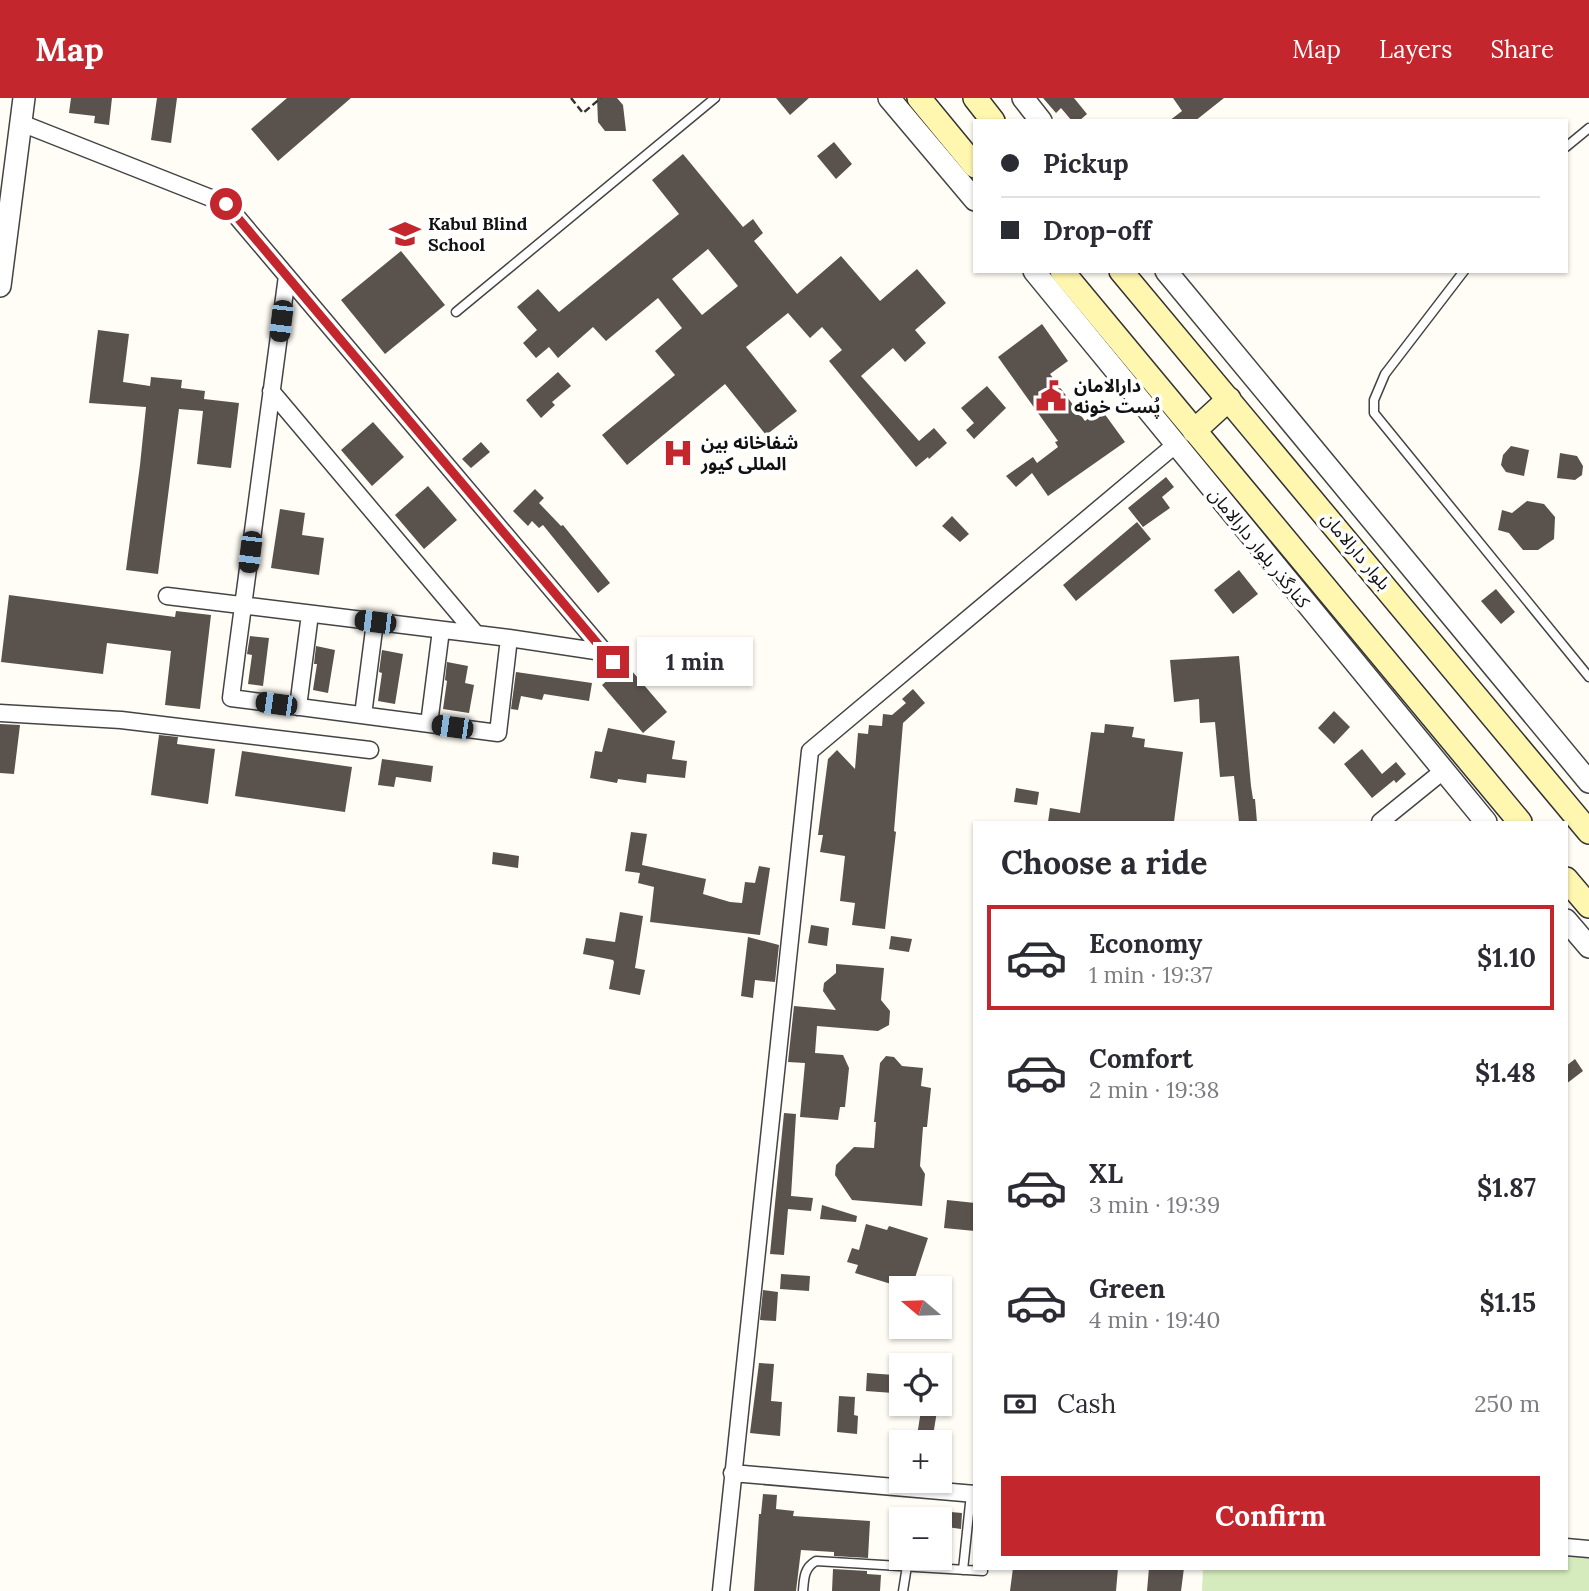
<!DOCTYPE html>
<meta charset="utf-8">
<style>
:root{--surface:#fff;--page:#f2f2f3;--text:#2b2b33;--muted:#7c7c81;--line:#e1e1e2;--accent:#c4262e}
body{margin:0;font-family:Lora,"Noto Sans Arabic",serif;background:var(--page);color:var(--text);height:100vh;display:flex;flex-direction:column;font-size:26px;white-space:nowrap}
*{box-sizing:border-box;margin:0}
p{font-size:23px;color:var(--muted)}
.icon{flex:none;width:38px;height:38px;fill:none;stroke:currentColor;stroke-width:2;stroke-linecap:round;stroke-linejoin:round}
.map{position:relative;flex:1;overflow:hidden}
.details{position:absolute;left:973px;top:723px;width:595px;height:749px;display:flex;flex-direction:column;background:var(--surface);border-radius:0px;box-shadow:0 2px 5px #0004}
.details>*{flex:none}
.guide{position:absolute;left:973px;top:21px;width:595px;height:154px;border-radius:0px;box-shadow:0 2px 5px #0004;display:grid;align-content:center;height:154px;padding:0 28px;background:var(--surface)}
.needle{width:46px;rotate:289deg}
.buttons{position:absolute;left:889px;top:1178px;display:grid;gap:14px}
.buttons a{display:grid;place-items:center;width:63px;height:63px;border-radius:0px;background:var(--surface);box-shadow:0 2px 5px #0004;font-size:35px}
.end{position:absolute;width:32px;height:32px;margin:-16px;border:9px solid #c4262e;background:#fff;box-shadow:0 0 0 4px #fff}
.from{border-radius:50%}
.bubble{position:absolute;height:49px;border-radius:0px;background:var(--surface);box-shadow:0 2px 5px #0004;font-size:23px;font-weight:800;line-height:49px;text-align:center}
.car{position:absolute;width:21px;height:42px;margin:-21px -10px;border-radius:9px;box-shadow:0 0 5px 2px #0007;background:linear-gradient(#222 24%,#8ab4d8 0 40%,#222 0 76%,#8ab4d8 0 86%,#222 0)}
.guide b{display:flex;align-items:center;gap:24px;height:66px;font-size:26px}
.guide b+b{border-top:2px solid var(--line)}
.guide i{width:18px;height:18px;background:var(--text)}
ul{padding:0;list-style:none}
li{display:flex;align-items:center;gap:21px;height:105px;margin:0 14px 10px;padding:0 14px;border:4px solid transparent;border-radius:0px}
li div{flex:1}
li b{display:block;font-size:26px}
li em{font-style:normal;font-weight:800}
li.active{border-color:var(--accent)}
li>.icon{width:63px;height:63px;stroke-width:1.5}
h2{padding:0 28px;font-size:32px;line-height:84px}
.pay{display:flex;align-items:center;gap:18px;height:77px;padding:0 28px;font-size:26px}
.pay p{margin-inline-start:auto}
.action{display:flex;gap:14px;margin-top:auto;padding:14px 28px}
.action a{flex:1;height:80px;border-radius:0px;background:var(--accent);color:#fff;font-size:28px;font-weight:800;line-height:80px;text-align:center}
header{display:flex;align-items:center;gap:42px;box-sizing:border-box;height:98px;padding:0 35px;background:var(--accent);color:#fff}
header strong{font-size:33px}
nav{display:flex;gap:38px;margin-inline-start:auto;font-size:24px}
.map>svg:first-child{display:block}
.green{fill:#d5ebbd}
.building{fill:#5a524d;fill-rule:evenodd}
.lines{fill:none;stroke-linecap:round;stroke-linejoin:round}
.service-casing{stroke:#444;stroke-width:11}
.minor-casing{stroke:#444;stroke-width:19}
.tertiary-casing{stroke:#444;stroke-width:24}
.secondary-casing{stroke:#333;stroke-width:26}
.path{stroke:#333;stroke-width:2.5;stroke-dasharray:7 3.5;stroke-linecap:butt}
.service{stroke:#fff;stroke-width:8}
.minor{stroke:#fff;stroke-width:16}
.tertiary{stroke:#fff;stroke-width:21}
.secondary{stroke:#fff6b0;stroke-width:23}
.route{stroke:#c4262e;stroke-width:9}
.labels{text-anchor:middle;stroke-width:7;stroke-linejoin:round;paint-order:stroke}
.poi-label{font-size:18px;font-weight:bold;fill:#111;stroke:#fff;text-anchor:start}
.street-label{font-size:18px;fill:#111;stroke:#fff}
</style>
<header>
<strong>Map</strong>
<nav><a>Map</a><a>Layers</a><a>Share</a></nav>
</header>
<div class="map">
<svg width="1589" height="1493" viewBox="0 0 1589 1493">
<rect width="100%" height="100%" fill="#fffdf5"/>
<path class="green" d="M 1566,1457 L 1589,1459 L 1589,1493 L 1202,1493 L 1203,1470 L 1566,1470 Z"/>
<path class="building" d="M 71,0 L 112,0 L 109,27 L 94,25 L 95,18 L 69,15 Z
M 157,0 L 177,0 L 171,45 L 151,42 Z
M 287,0 L 351,0 L 278,63 L 251,31 Z
M 597,0 L 617,0 L 623,7 L 626,33 L 605,33 L 598,24 Z
M 776,0 L 809,0 L 790,17 Z
M 1043,0 L 1074,0 L 1087,16 L 1079,23 L 1072,23 L 1061,10 L 1056,15 Z
M 1173,0 L 1224,0 L 1195,23 L 1169,23 L 1182,13 Z
M 834,44 L 852,66 L 836,81 L 817,58 Z
M 683,56 L 743,129 L 753,121 L 763,135 L 754,143 L 797,196 L 841,158 L 880,203 L 917,171 L 946,205 L 915,232 L 926,245 L 905,264 L 893,250 L 861,278 L 919,343 L 934,330 L 947,345 L 929,361 L 928,359 L 916,369 L 829,263 L 842,252 L 822,229 L 810,240 L 788,215 L 746,249 L 797,313 L 766,337 L 725,286 L 627,367 L 602,337 L 675,277 L 655,253 L 682,230 L 658,200 L 606,243 L 593,229 L 558,260 L 549,249 L 536,260 L 523,245 L 537,232 L 517,209 L 538,191 L 559,214 L 679,116 L 652,82 ZM 708,151 L 738,188 L 702,217 L 672,181 Z
M 401,153 L 445,207 L 385,256 L 341,202 Z
M 1042,226 L 1068,263 L 1050,276 L 1085,323 L 1101,311 L 1125,344 L 1048,398 L 1032,375 L 1016,389 L 1006,378 L 1033,359 L 1037,365 L 1058,349 L 1055,344 L 1058,343 L 998,259 Z
M 98,232 L 129,236 L 123,284 L 150,288 L 151,279 L 182,282 L 181,290 L 205,293 L 204,301 L 239,305 L 231,370 L 197,366 L 203,313 L 179,311 L 158,476 L 126,472 L 140,367 L 146,309 L 89,305 Z
M 558,274 L 571,288 L 552,304 L 555,307 L 541,320 L 526,302 Z
M 987,288 L 1006,310 L 974,341 L 966,332 L 974,325 L 961,310 Z
M 373,324 L 404,359 L 372,388 L 341,352 Z
M 481,344 L 490,354 L 471,370 L 462,361 Z
M 1511,348 L 1529,352 L 1524,378 L 1506,374 L 1501,367 L 1503,357 Z
M 1560,355 L 1577,358 L 1583,368 L 1582,377 L 1575,382 L 1557,380 Z
M 1166,379 L 1174,389 L 1162,399 L 1170,410 L 1143,429 L 1128,410 Z
M 428,388 L 457,422 L 424,451 L 395,417 Z
M 535,391 L 544,400 L 539,405 L 561,428 L 563,427 L 610,485 L 598,495 L 543,427 L 539,430 L 532,423 L 528,428 L 513,413 Z
M 1527,403 L 1544,406 L 1555,419 L 1554,441 L 1538,452 L 1523,452 L 1509,435 L 1498,432 L 1502,412 L 1512,415 Z
M 280,411 L 305,415 L 302,437 L 324,440 L 319,477 L 271,470 Z
M 952,418 L 969,436 L 960,444 L 942,428 Z
M 1137,424 L 1151,441 L 1076,503 L 1063,487 Z
M 1239,472 L 1258,496 L 1233,516 L 1214,492 Z
M 1496,491 L 1515,514 L 1501,526 L 1481,503 Z
M 9,497 L 175,519 L 176,513 L 211,517 L 200,611 L 165,607 L 171,553 L 107,545 L 103,576 L 1,564 Z
M 250,538 L 269,540 L 263,588 L 248,586 L 252,557 L 247,556 Z
M 316,548 L 335,552 L 328,595 L 313,592 L 317,566 L 314,566 Z
M 382,552 L 403,556 L 395,606 L 378,603 L 382,575 L 379,574 Z
M 1239,558 L 1251,688 L 1253,701 L 1255,701 L 1257,724 L 1239,724 L 1234,678 L 1220,679 L 1215,624 L 1200,625 L 1199,601 L 1174,604 L 1170,562 Z
M 447,564 L 468,568 L 465,585 L 474,587 L 469,615 L 443,611 L 447,583 L 445,582 Z
M 626,566 L 667,614 L 643,635 L 602,587 Z
M 516,574 L 592,585 L 589,603 L 544,596 L 542,602 L 521,598 L 518,612 L 511,611 Z
M 913,591 L 925,605 L 903,625 L 894,733 L 896,734 L 885,831 L 852,827 L 855,805 L 840,803 L 845,758 L 820,754 L 823,737 L 818,737 L 828,661 L 837,652 L 855,671 L 858,635 L 868,636 L 869,627 L 882,628 L 883,616 L 892,617 L 906,605 L 902,601 Z
M 1334,613 L 1350,629 L 1334,646 L 1318,630 Z
M 0,626 L 20,627 L 14,676 L 0,675 Z
M 1105,626 L 1134,629 L 1132,639 L 1145,641 L 1144,649 L 1183,654 L 1174,724 L 1048,724 L 1050,710 L 1080,715 L 1091,634 L 1104,635 Z
M 608,630 L 675,643 L 672,661 L 687,663 L 685,680 L 647,676 L 646,685 L 618,681 L 617,685 L 590,680 L 595,653 L 602,654 Z
M 159,637 L 178,639 L 177,646 L 215,651 L 208,706 L 151,697 Z
M 1362,651 L 1382,676 L 1396,664 L 1406,676 L 1396,685 L 1394,682 L 1372,700 L 1344,666 Z
M 242,653 L 352,669 L 345,714 L 235,698 Z
M 382,661 L 433,668 L 431,684 L 396,679 L 394,689 L 378,687 Z
M 1016,690 L 1039,694 L 1037,707 L 1014,704 Z
M 631,734 L 647,736 L 642,767 L 706,781 L 703,796 L 730,804 L 742,805 L 745,784 L 755,785 L 759,768 L 770,770 L 760,837 L 650,824 L 654,789 L 638,785 L 640,775 L 625,773 Z
M 493,754 L 519,758 L 518,770 L 492,766 Z
M 620,814 L 643,818 L 635,870 L 645,872 L 640,897 L 609,891 L 614,864 L 613,862 L 583,856 L 586,840 L 615,844 Z
M 811,827 L 829,830 L 827,848 L 808,845 Z
M 891,838 L 912,841 L 909,854 L 889,851 Z
M 748,839 L 779,847 L 775,884 L 755,882 L 753,900 L 741,898 Z
M 836,866 L 884,870 L 881,902 L 890,913 L 889,927 L 878,933 L 817,928 L 815,955 L 843,957 L 849,970 L 845,1009 L 840,1009 L 838,1022 L 800,1019 L 805,965 L 788,964 L 794,908 L 836,912 L 823,893 L 824,885 L 836,875 Z
M 886,958 L 894,959 L 902,968 L 923,970 L 921,988 L 931,990 L 927,1029 L 923,1029 L 920,1068 L 925,1076 L 922,1108 L 852,1102 L 835,1077 L 836,1067 L 854,1049 L 874,1050 L 876,1024 L 874,1024 L 880,965 Z
M 1575,961 L 1583,973 L 1566,986 L 1566,968 Z
M 784,1015 L 796,1016 L 791,1098 L 813,1100 L 811,1113 L 788,1111 L 784,1157 L 770,1156 Z
M 947,1102 L 975,1105 L 975,1133 L 944,1130 Z
M 822,1107 L 857,1118 L 856,1124 L 820,1121 Z
M 866,1126 L 887,1132 L 889,1128 L 928,1140 L 913,1186 L 901,1189 L 855,1175 L 858,1167 L 847,1164 L 852,1150 L 859,1152 Z
M 781,1176 L 810,1178 L 809,1193 L 780,1191 Z
M 763,1192 L 778,1194 L 776,1223 L 760,1222 Z
M 759,1265 L 774,1266 L 771,1303 L 782,1304 L 780,1338 L 750,1335 Z
M 867,1275 L 894,1277 L 893,1295 L 866,1293 Z
M 839,1298 L 855,1299 L 854,1317 L 858,1318 L 857,1336 L 837,1334 Z
M 922,1306 L 938,1307 L 932,1344 L 916,1344 Z
M 763,1396 L 777,1397 L 776,1411 L 794,1413 L 793,1418 L 870,1423 L 868,1460 L 834,1458 L 834,1454 L 801,1452 L 796,1493 L 754,1493 L 759,1416 L 761,1416 Z
M 940,1413 L 962,1415 L 961,1431 L 940,1428 Z
M 1013,1470 L 1118,1470 L 1116,1493 L 1010,1493 Z
M 1149,1470 L 1184,1470 L 1181,1493 L 1147,1493 Z
M 833,1471 L 867,1473 L 867,1476 L 881,1477 L 880,1493 L 832,1493 Z"/>
<g class="lines">
<g class="service-casing">
<path id="service" d="M 1566,49 L 1589,30
M 1464,173 L 1385,276 L 1374,302 L 1374,315 L 1589,579
M 456,214 L 715,0
M 963,1472 L 971,1396
M 803,1493 C 804,1480 804,1470 816,1463 L 983,1473
M 903,1493 L 907,1468"/>
</g>
<g class="minor-casing">
<path id="minor" d="M 21,25 L 226,106 L 613,564
M 271,293 L 476,536
M 167,498 L 509,540 L 498,635 L 231,600 C 249,459 268,318 287,178
M 509,540 L 602,554
M 298,609 L 310,516
M 0,615 L 121,622 L 370,652
M 363,617 L 375,524
M 429,626 L 441,532
M 1380,724 L 1443,673
M 732,1375 L 975,1396
M 1566,1449 L 1589,1451
M 721,1493 L 810,653 L 1175,347"/>
</g>
<g class="tertiary-casing">
<path id="tertiary" d="M 889,0 L 975,102
M 1023,0 L 1041,23
M 1034,173 L 1486,724
M 1166,173 L 1589,684
M 0,188 L 24,0
M 1566,822 L 1589,849"/>
</g>
<g class="secondary-casing">
<path id="secondary" d="M 919,0 L 975,68
M 975,0 L 993,23
M 1062,173 L 1520,724
M 1121,173 L 1589,734
M 1194,333 L 1229,301
M 1566,781 L 1589,808"/>
</g>
<path class="path" d="M 571,0 L 583,15 L 601,0"/>
<use href="#service" class="service"/>
<use href="#minor" class="minor"/>
<use href="#tertiary" class="tertiary"/>
<use href="#secondary" class="secondary"/>
</g>
<g class="lines">
<path class="route" d="M 226,106 L 613,564"/>
</g>
<defs>
<g id="school-bare" transform="scale(2.415)"><path d="M0-5L7-2L0 1L-7-2ZM-4 1L0 2.5L4 1V4Q0 6-4 4Z" fill="#c4262e" stroke="#fff" stroke-width="2.5" paint-order="stroke"/></g>
<g id="civic-bare" transform="scale(2.415)"><path d="M-.6-6.5H3V-4.5H.6V-3L4-1V1h2V6H-6V1h2V-1L-.6-3ZM-1.2 2.5V6h2.4V2.5Z" fill="#c4262e" stroke="#fff" stroke-width="2.5" paint-order="stroke"/></g>
<g id="hospital-bare" transform="scale(2.415)"><path d="M-5-5h3v3.5h4V-5h3V5h-3V1.5h-4V5h-3Z" fill="#c4262e" stroke="#fff" stroke-width="2.5" paint-order="stroke"/></g>
</defs>
<g fill-rule="evenodd">
<use href="#school-bare" x="405" y="136"/>
<use href="#civic-bare" x="1051" y="298"/>
<use href="#hospital-bare" x="678" y="355"/>
</g>
<g class="labels">
<g class="poi-label">
<text x="428" y="132">Kabul Blind<tspan x="428" dy="21">School</tspan></text>
<text x="1074" y="294">دارالامان<tspan x="1074" dy="21">پُست خونه</tspan></text>
<text x="701" y="351">شفاخانه بین<tspan x="701" dy="21">المللی کیور</tspan></text>
</g>
<g class="street-label">
<text transform="translate(1259 450) rotate(51)" y="6">کنارگذر بلوار دارالامان</text>
<text transform="translate(1356 453) rotate(50)" y="6">بلوار دارالامان</text>
</g>
</g>
</svg>
<div class="buttons">
<a><svg class="needle" viewBox="-14 -14 28 28"><path d="M0-13l5 13h-10z" fill="#e53935"/><path d="M0 13l5-13h-10z" fill="#7c7c81"/></svg></a>
<a><svg class="icon" aria-label="locate" viewBox="0 0 24 24"><circle cx="12" cy="12" r="6"/><path d="M12 2v4M12 18v4M2 12h4M18 12h4"/></svg></a>
<a>+</a>
<a>−</a>
</div>
<i class="end from" style="left:226px;top:106px"></i>
<i class="end" style="left:613px;top:564px"></i>
<div class="bubble" style="left:637px;top:539px;width:116px">1 min</div>
<i class="car" style="left:281px;top:223px;rotate:187deg"></i>
<i class="car" style="left:250px;top:454px;rotate:187deg"></i>
<i class="car" style="left:375px;top:524px;rotate:277deg"></i>
<i class="car" style="left:276px;top:606px;rotate:278deg"></i>
<i class="car" style="left:452px;top:629px;rotate:278deg"></i>
<div class="guide">
<b><i class="from"></i>Pickup</b>
<b><i></i>Drop-off</b>
</div>
<section class="details">
<h2>Choose a ride</h2>
<ul>
<li class="active"><svg class="icon" aria-label="car" viewBox="0 0 24 24"><path d="M5 17H2v-5l4-1 3-4h7l3 4 3 1v5h-3M9 17h6M6 11h13"/><circle cx="7" cy="17" r="2"/><circle cx="17" cy="17" r="2"/></svg><div><b>Economy</b><p>1 min · 19:37</p></div><em>$1.10</em></li>
<li><svg class="icon" aria-label="car" viewBox="0 0 24 24"><path d="M5 17H2v-5l4-1 3-4h7l3 4 3 1v5h-3M9 17h6M6 11h13"/><circle cx="7" cy="17" r="2"/><circle cx="17" cy="17" r="2"/></svg><div><b>Comfort</b><p>2 min · 19:38</p></div><em>$1.48</em></li>
<li><svg class="icon" aria-label="car" viewBox="0 0 24 24"><path d="M5 17H2v-5l4-1 3-4h7l3 4 3 1v5h-3M9 17h6M6 11h13"/><circle cx="7" cy="17" r="2"/><circle cx="17" cy="17" r="2"/></svg><div><b>XL</b><p>3 min · 19:39</p></div><em>$1.87</em></li>
<li><svg class="icon" aria-label="car" viewBox="0 0 24 24"><path d="M5 17H2v-5l4-1 3-4h7l3 4 3 1v5h-3M9 17h6M6 11h13"/><circle cx="7" cy="17" r="2"/><circle cx="17" cy="17" r="2"/></svg><div><b>Green</b><p>4 min · 19:40</p></div><em>$1.15</em></li>
</ul>
<div class="pay"><svg class="icon" aria-label="cash" viewBox="0 0 24 24"><path d="M3 7h18v10H3z"/><circle cx="12" cy="12" r="2"/></svg>Cash<p>250 m</p></div>
<div class="action"><a>Confirm</a></div>
</section>
</div>
